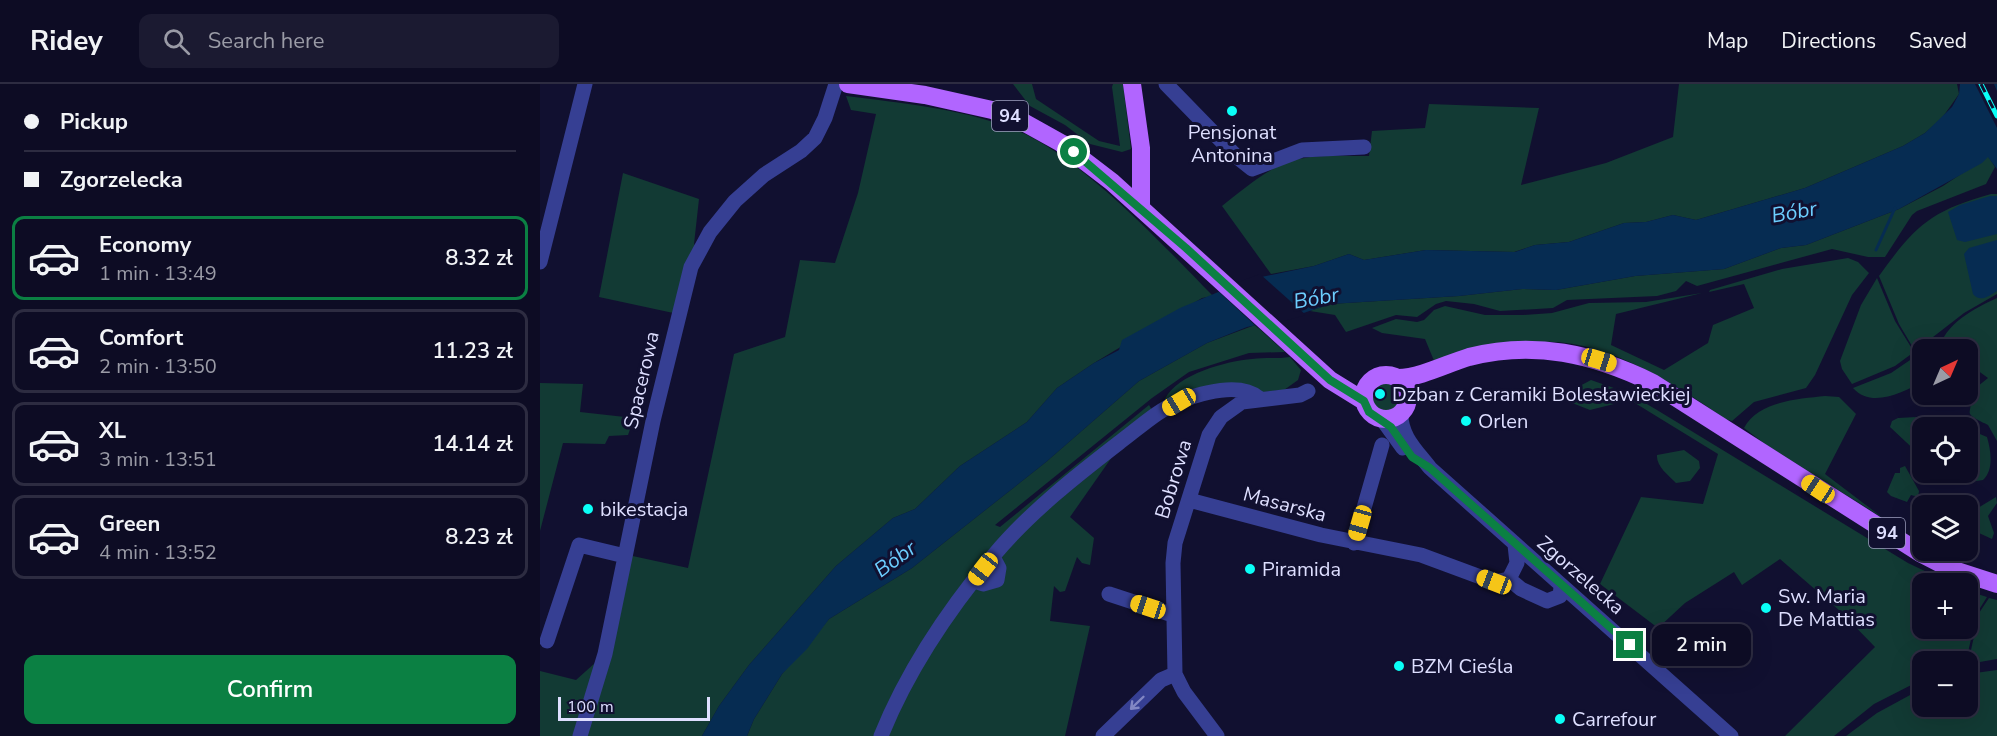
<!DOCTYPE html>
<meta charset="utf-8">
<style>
:root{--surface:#0d0c24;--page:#1b1a31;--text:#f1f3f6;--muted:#9a9ba6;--line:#2d2c41;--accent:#0b8043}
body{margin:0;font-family:"Nunito Sans",sans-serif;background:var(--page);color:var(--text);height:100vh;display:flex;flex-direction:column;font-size:22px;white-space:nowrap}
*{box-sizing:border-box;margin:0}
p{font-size:20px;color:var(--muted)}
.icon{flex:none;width:33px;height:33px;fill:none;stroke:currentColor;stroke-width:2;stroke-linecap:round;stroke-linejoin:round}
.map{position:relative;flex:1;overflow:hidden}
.details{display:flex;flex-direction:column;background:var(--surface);width:540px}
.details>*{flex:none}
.guide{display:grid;align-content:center;height:132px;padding:0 24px;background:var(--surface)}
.needle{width:39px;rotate:44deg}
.fabs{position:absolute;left:1372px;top:255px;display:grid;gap:12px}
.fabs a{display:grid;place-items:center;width:66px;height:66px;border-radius:12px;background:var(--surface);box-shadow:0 6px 24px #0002,0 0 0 2px var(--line);font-size:30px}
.scale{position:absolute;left:18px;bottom:15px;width:152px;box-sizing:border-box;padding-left:6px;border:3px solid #dedfff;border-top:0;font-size:16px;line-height:21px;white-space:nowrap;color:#dedfff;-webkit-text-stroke:4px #111030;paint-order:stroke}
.end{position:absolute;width:27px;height:27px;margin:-14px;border:8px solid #0b8043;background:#fff;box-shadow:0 0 0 3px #fff}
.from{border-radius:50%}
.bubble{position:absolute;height:42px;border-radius:12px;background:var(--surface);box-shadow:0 6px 24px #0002,0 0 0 2px var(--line);font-size:20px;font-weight:600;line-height:42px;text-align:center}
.car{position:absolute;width:18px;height:36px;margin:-18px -9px;border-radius:8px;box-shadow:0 0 4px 2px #0007;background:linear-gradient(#f5c518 24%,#345 0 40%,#f5c518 0 76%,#345 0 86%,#f5c518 0)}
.guide b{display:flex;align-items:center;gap:21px;height:57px;font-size:22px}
.guide b+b{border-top:2px solid var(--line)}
.guide i{width:15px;height:15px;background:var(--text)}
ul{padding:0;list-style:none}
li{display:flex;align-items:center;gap:18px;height:84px;margin:0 12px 9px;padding:0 12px;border:3px solid var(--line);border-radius:12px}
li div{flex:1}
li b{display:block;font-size:22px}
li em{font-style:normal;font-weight:600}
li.selected{border-color:var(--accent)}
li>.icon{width:54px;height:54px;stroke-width:1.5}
.primary-button{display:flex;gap:12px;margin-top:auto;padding:12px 24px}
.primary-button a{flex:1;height:69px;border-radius:12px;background:var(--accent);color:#fff;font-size:24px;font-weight:600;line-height:69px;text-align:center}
header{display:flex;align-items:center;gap:36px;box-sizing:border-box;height:84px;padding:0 30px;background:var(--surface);border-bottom:2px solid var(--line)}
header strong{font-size:28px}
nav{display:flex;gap:33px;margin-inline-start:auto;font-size:21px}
.search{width:420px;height:54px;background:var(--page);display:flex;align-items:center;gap:15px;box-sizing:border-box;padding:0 21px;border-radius:12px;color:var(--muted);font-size:22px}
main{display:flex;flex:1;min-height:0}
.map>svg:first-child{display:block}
.green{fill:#123a34}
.water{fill:#062c52}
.pier{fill:#111030}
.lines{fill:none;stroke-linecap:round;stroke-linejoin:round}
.stream{stroke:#062c52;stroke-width:3}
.minor{stroke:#363f93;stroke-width:15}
.major{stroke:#b165ff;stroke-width:18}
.rail-casing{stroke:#0afff7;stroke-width:5}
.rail{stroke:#111030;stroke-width:3;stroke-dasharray:9;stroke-linecap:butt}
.oneway{stroke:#8287c4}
.route{stroke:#0b8043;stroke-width:8}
.poi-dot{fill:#0afff7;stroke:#111030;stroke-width:2}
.labels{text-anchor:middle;stroke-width:6;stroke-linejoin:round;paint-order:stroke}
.shield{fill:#111030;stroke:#a0a1c1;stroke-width:1.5}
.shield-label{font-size:18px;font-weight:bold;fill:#dedfff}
.poi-label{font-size:20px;fill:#dedfff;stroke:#111030;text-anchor:start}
.street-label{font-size:20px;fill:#dedfff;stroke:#111030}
.water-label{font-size:21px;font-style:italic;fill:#6cceff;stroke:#111030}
</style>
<header>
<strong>Ridey</strong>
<div class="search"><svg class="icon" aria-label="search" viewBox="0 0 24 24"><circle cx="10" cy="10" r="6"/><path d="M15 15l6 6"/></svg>Search here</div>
<nav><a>Map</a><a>Directions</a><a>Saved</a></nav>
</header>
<main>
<section class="details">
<div class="guide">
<b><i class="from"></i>Pickup</b>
<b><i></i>Zgorzelecka</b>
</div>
<ul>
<li class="selected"><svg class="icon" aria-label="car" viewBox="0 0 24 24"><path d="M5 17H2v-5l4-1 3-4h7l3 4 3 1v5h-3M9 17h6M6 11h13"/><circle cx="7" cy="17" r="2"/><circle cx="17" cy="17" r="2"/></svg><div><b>Economy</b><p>1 min · 13:49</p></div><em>8.32 zł</em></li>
<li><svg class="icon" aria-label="car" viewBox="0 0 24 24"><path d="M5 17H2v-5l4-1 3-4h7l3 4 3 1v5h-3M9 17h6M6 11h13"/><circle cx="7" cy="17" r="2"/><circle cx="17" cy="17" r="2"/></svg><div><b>Comfort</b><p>2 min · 13:50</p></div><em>11.23 zł</em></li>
<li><svg class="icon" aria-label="car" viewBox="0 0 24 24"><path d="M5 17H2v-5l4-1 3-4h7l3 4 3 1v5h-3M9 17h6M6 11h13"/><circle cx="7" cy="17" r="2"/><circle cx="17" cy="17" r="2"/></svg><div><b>XL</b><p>3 min · 13:51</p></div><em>14.14 zł</em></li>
<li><svg class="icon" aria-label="car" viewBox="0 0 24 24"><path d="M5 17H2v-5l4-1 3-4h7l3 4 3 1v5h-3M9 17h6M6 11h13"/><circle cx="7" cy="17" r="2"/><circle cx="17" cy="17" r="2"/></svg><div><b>Green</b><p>4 min · 13:52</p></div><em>8.23 zł</em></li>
</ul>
<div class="primary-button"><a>Confirm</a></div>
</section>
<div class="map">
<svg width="1457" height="652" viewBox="0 0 1457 652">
<rect width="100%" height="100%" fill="#111030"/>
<path class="green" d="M 473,0 L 492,0 L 496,15 L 559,57 L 580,62 L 572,3 L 573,0 L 583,0 L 591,65 L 582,68 L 550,60 L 525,41 L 490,22 Z
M 1139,0 L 1417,0 L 1419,10 L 1402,34 L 1385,49 L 1363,62 L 1265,104 L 1156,136 L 1133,131 L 1106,138 L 1084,139 L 1029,158 L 995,161 L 974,168 L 886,166 L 824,176 L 809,170 L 774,182 L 731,190 L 682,122 C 701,107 730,82 754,76 C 778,70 804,72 829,72 L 832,47 L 885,44 L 889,20 L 999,24 L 981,101 L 1066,79 L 1133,53 Z
M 306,12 C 361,19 418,24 471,44 C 538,69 622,160 673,212 L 662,214 L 554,279 L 517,304 L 487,338 L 420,382 L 375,425 L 353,434 L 296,482 L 209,581 L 179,622 L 162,652 L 0,652 L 0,587 L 36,596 L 65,570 L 88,471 L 148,484 L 194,270 L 245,253 L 260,176 L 295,179 L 318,109 L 336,30 L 311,26 Z
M 1448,72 L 1455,83 L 1446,100 L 1377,127 L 1372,131 L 1345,173 L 1328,173 L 1292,165 L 1157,202 L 1146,197 L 1136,207 L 1117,212 L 1027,216 L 1013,224 L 960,227 L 934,220 L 906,217 L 896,220 L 877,233 L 856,231 L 806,248 L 795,231 L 770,227 L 790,220 L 919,212 L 982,205 L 1016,206 L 1095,192 L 1184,185 L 1241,164 L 1266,161 L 1359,125 L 1403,102 Z
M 83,89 L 159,115 L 154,160 L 159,167 L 138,230 L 59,213 Z
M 1451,110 L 1457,110 L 1457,210 L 1424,229 L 1375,267 L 1359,240 L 1339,192 C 1375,142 1390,127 1451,110 Z
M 1308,174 L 1318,178 L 1329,189 L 1312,211 L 1275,291 L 1266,304 L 1214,318 L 1192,337 L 1185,335 C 1137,301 1065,255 1003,258 C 971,260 928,272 895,279 L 885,255 L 842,249 L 832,244 L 856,235 L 877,238 L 884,236 L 894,226 L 905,222 L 945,231 L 983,231 L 1012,229 L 1049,219 L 1106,218 L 1162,209 L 1076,230 L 1071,261 L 1124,286 L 1168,259 L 1173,241 L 1214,224 L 1204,200 L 1169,208 L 1170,206 L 1242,185 Z
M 1337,194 L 1355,237 L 1374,268 L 1355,282 L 1312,300 L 1302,285 L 1300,277 L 1321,221 Z
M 1457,214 L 1457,357 L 1448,341 C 1416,326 1438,331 1427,311 L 1448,294 L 1437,286 L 1428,291 L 1428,266 L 1399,266 C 1404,240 1435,224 1457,214 Z
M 715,241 L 745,268 L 709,269 L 649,288 L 612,314 L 455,441 L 460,443 L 609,321 L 612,326 L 548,378 L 397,539 L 341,652 L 207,652 L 214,635 L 242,590 L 289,535 L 372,484 L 506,378 L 599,297 L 667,259 Z
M 1376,272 L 1383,283 L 1383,298 C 1362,308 1332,325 1313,304 L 1351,289 Z
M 750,273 L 761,286 L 758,296 L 744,306 L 627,317 L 625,315 C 637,290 687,277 712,275 C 725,273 738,275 750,273 Z
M 1051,296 L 1088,309 L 1117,326 L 1368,479 L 1410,499 L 1383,500 L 1383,544 L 1428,544 L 1428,507 L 1447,513 L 1437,529 L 1426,577 L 1383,578 L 1383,595 L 1334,620 L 1294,652 L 1245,652 L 1335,563 L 1300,527 L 1240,475 L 1202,501 L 1194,488 L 1145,519 L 1118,544 L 1060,500 L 1101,413 L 1163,420 L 1178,370 L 1090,316 L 1050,326 L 1022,315 L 1021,312 Z
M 0,299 L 43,300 L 40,328 L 94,334 L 88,351 L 69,352 L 65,360 L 23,359 L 0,447 Z
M831 313a14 14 0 1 1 28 0a14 14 0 1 1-28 0Z
M 1285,312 L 1299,313 L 1316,330 L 1285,390 L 1343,434 L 1225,360 L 1204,344 C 1218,317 1258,315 1285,312 Z
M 1414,331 L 1426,343 L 1383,344 L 1383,365 L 1380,366 L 1382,373 L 1350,343 L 1352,337 L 1358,334 Z
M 1428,345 L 1447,353 C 1451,367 1454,386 1443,396 L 1423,399 L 1401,389 L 1428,388 Z
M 1144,366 L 1159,377 L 1160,384 L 1150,397 L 1136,399 C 1128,391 1116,382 1117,371 Z
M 572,373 L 530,433 L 554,454 L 550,481 L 542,479 L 537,473 L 525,507 L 520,508 L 514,502 L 510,537 L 550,542 L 525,652 L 347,652 L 377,587 L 435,504 L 450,505 L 457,476 L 493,437 Z
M 1365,382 L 1379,407 L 1378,413 L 1371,411 L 1367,418 L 1351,412 L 1347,408 L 1355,389 L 1360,389 L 1360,384 Z
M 1456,413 L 1457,419 L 1448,432 L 1454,449 L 1452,455 L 1428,444 L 1428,430 Z
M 1449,514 L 1457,516 L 1457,575 L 1428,580 L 1439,529 Z
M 1457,586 L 1457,652 L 1306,652 L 1337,629 L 1383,604 L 1383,622 L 1428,622 L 1428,590 Z"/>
<path class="water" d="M 1420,0 L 1457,0 L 1457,85 L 1448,73 L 1442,79 L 1359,125 L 1266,161 L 1241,164 L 1184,185 L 1095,192 L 1016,206 L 982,205 L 919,212 L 790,220 L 746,235 L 707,243 L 667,259 L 599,297 L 506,378 L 372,484 L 289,535 L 267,565 L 242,590 L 214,635 L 207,652 L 162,652 L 179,622 L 209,581 L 296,482 L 353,434 L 375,425 L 420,382 L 487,338 L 517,304 L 554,279 L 579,266 L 582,256 L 640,224 L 707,196 L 774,182 L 809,170 L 824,176 L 886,166 L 975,168 L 995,161 L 1029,158 L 1084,139 L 1106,138 L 1133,131 L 1156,136 L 1265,104 L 1363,62 L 1385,49 L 1412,23 L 1419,10 Z
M 1450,112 L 1457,112 L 1457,150 L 1425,158 L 1417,156 L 1408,128 L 1420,121 Z
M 1457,156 L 1457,207 C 1449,212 1440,219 1433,210 L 1424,170 L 1429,164 Z"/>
<path class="pier" d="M 1435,0 L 1454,0 L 1457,7 L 1457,44 Z
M 720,190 L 766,231 L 718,244 L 677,206 Z"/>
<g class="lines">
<path class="stream" d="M 1336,166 L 1355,124"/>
<path class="minor" d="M 626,0 L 697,73 L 712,85 L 762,66 L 824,63
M 0,178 L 45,0
M 861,329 C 860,352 877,367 890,384 L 1191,652
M 842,335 L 863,364
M 649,416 L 781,451 L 881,471 L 954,498 L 969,495 L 981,505 L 1007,517 L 1020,512 L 1021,503
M 814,459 L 842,361
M 969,495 L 977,479 L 975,461
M 434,497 L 443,500 L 457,496 L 459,484 L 453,473
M 569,510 L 633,531
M 7,557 L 39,461 L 85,472
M 40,652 L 65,570 L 113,337 L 151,183 L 170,148 L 195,117 L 224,91 L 261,67 L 275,54 L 285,34 L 296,0
M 341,652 C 368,585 408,526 454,471 C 490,428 536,392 580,358 C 599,344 618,326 640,317 C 662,309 700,298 719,314
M 563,652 L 621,596 L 635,590
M 677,652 L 644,608 L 635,590 L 633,479 L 635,459 L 669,351 L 681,333 L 702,318 L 760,311 L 768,307"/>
<path class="major" d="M 308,0 L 385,11 L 452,26 L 478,35 L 521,59 L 572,98 L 790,296 L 824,317
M 592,0 L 601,64 L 601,124
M824 313a22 22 0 1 1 44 0a22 22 0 1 1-44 0Z
M 858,294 C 882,293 906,280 929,273 C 994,256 1054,270 1113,299 L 1380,469 L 1411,485 L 1457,500"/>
<g class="rail-casing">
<path id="rail" d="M 1441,0 L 1457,32"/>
</g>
<use href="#rail" class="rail"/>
</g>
<defs><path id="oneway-shaft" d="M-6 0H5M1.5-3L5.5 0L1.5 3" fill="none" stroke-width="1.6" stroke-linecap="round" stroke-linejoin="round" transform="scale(1.5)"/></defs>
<use class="oneway" href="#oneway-shaft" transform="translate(597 619) rotate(136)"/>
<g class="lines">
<path class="route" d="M 534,68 L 646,164 L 790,296 L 824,317 L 829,328 L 851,343 L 872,373 L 890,384 L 1090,561"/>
</g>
<g class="poi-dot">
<circle cx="692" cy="27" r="6"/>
<circle cx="840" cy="310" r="6"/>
<circle cx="926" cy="337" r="6"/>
<circle cx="48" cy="425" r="6"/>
<circle cx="710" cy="485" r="6"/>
<circle cx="1226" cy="524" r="6"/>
<circle cx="859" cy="582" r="6"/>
<circle cx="1020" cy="635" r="6"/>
</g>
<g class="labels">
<g class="shield">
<rect x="452" y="17" width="36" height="30" rx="4.5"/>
<rect x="1329" y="434" width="36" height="30" rx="4.5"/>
</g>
<g class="shield-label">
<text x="470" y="38">94</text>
<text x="1347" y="455">94</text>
</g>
<g class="poi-label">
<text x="692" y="55" text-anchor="middle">Pensjonat<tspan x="692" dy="23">Antonina</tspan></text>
<text x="852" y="317">Dzban z Ceramiki Bolesławieckiej</text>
<text x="938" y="344">Orlen</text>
<text x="60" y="432">bikestacja</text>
<text x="722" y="492">Piramida</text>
<text x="1238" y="519">Sw. Maria<tspan x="1238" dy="23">De Mattias</tspan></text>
<text x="871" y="589">BZM Cieśla</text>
<text x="1032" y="642">Carrefour</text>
</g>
<g class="street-label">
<text transform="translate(101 296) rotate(-77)" y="7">Spacerowa</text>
<text transform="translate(633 395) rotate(-73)" y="7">Bobrowa</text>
<text transform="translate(745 420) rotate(15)" y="7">Masarska</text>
<text transform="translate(1041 491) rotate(41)" y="7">Zgorzelecka</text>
</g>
<g class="water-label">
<text transform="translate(1254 128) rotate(-10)" y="7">Bóbr</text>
<text transform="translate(776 214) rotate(-10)" y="7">Bóbr</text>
<text transform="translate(355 475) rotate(-36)" y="7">Bóbr</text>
</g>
</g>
</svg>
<div class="fabs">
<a><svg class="needle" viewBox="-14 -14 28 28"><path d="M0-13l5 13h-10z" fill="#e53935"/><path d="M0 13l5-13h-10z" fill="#9a9ba6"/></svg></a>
<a><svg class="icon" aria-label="locate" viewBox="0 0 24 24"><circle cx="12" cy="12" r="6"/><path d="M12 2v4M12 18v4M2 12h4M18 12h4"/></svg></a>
<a><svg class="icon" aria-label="layers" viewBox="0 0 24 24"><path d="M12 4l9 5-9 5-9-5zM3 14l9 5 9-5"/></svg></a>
<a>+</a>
<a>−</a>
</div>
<div class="scale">100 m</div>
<i class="end from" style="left:534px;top:68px"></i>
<i class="end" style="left:1090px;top:561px"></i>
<div class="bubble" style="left:1112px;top:540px;width:99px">2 min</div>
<i class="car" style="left:1059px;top:276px;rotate:107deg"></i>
<i class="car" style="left:639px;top:318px;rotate:239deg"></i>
<i class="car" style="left:1278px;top:405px;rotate:303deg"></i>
<i class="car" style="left:820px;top:439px;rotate:196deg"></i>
<i class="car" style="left:443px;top:485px;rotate:218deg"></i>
<i class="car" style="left:954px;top:498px;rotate:291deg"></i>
<i class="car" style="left:608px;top:523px;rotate:288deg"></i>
</div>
</main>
